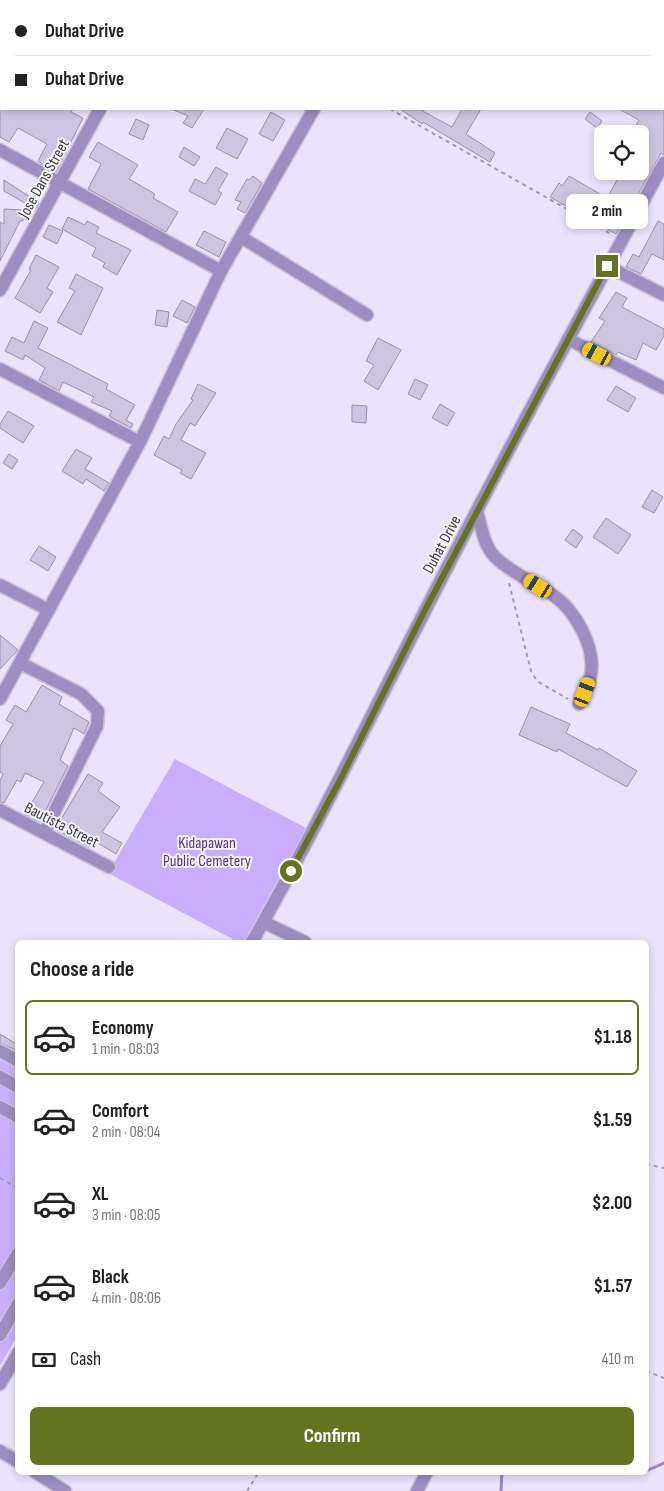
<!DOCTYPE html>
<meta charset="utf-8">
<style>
:root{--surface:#fff;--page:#f2f2f2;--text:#222;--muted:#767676;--line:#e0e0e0;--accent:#64731f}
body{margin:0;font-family:"Sofia Sans Condensed",sans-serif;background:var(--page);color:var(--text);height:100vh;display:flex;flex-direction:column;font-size:19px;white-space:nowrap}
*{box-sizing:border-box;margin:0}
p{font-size:16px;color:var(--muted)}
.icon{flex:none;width:28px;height:28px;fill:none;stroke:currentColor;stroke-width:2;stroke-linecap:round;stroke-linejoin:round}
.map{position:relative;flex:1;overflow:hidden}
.side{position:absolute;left:15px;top:940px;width:634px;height:535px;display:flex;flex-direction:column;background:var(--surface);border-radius:8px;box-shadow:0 2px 8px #0003}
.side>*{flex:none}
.hud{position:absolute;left:0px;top:0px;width:665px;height:110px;box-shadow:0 2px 8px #0003;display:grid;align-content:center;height:110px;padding:0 15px;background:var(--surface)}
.controls{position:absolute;left:594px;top:125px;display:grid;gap:10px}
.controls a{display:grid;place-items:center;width:55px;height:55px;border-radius:8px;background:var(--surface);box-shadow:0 2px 8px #0003;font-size:25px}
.end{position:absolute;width:22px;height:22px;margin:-11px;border:6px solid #64731f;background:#fff;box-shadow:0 0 0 2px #fff}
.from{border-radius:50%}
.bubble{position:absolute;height:35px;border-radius:8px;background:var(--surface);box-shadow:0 2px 8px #0003;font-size:16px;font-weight:700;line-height:35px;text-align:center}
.car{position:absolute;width:15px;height:30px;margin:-15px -8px;border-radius:6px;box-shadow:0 0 4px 1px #0007;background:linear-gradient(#f5c518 24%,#345 0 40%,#f5c518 0 76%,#345 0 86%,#f5c518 0)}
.hud b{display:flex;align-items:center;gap:18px;height:48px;font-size:19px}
.hud b+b{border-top:1px solid var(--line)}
.hud i{width:12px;height:12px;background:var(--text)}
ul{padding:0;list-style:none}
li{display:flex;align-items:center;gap:15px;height:75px;margin:0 10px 8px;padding:0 5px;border:2px solid transparent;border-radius:8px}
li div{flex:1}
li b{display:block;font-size:19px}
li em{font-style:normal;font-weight:700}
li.selected{border-color:var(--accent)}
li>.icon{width:45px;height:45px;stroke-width:1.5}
h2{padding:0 15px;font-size:22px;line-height:60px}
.pay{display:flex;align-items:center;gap:12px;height:55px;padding:0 15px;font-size:19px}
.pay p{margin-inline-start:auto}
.action{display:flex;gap:10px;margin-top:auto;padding:10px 15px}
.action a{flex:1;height:58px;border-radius:8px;background:var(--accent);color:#fff;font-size:20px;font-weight:700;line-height:58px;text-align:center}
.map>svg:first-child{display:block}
.green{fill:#c8aefd}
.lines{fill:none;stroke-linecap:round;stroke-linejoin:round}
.stream{stroke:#9e84cf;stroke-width:3}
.building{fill:#cdc4e4;stroke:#988fae}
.minor-casing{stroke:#c8c1d9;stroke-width:15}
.path{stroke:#a09aaf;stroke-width:2;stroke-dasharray:4 4;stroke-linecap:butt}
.minor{stroke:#9d8dc0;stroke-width:12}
.route{stroke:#64731f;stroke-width:6}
.labels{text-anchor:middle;stroke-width:4;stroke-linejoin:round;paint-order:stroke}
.street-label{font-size:16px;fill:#3c3845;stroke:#f6f4fb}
.park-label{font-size:16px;fill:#58338d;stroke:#f6f4fb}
</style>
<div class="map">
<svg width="664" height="1491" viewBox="0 0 664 1491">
<rect width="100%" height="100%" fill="#ebe3fe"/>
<path class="green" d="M 175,759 L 306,828 L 244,942 L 238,942 L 108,873 Z
M 0,1060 L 18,1069 L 17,1336 L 0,1366 Z"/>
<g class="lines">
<path class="stream" d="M 646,1471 L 664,1463
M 624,1472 L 638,1472
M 501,1491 L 502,1472"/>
</g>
<path class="building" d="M 0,109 L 73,109 L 71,112 L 83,118 L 56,172 L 38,161 L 47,144 L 18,128 L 9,142 L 0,137 Z
M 172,109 L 204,109 L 192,128 L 183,123 L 188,116 Z
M 400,109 L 419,109 L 452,127 L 462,109 L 481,109 L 466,134 L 495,153 L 490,162 L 423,122 L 422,124 Z
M 619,109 L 664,109 L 664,155 L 661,153 L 616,234 L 550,197 L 559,183 L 562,186 L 569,176 L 607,198 L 622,171 L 640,171 L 640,134 L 631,134 L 639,120 Z
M 271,112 L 285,120 L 273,141 L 259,134 Z
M 590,112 L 602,121 L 597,128 L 585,119 Z
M 136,119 L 149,125 L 143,140 L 129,134 Z
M 227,128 L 248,139 L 237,159 L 216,148 Z
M 98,142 L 138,165 L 129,179 L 155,194 L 153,198 L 178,212 L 166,232 L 88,189 L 101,164 L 89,157 Z
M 184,147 L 200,157 L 194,166 L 179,157 Z
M 216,167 L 228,174 L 218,191 L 222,193 L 215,205 L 189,191 L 195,179 L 205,184 Z
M 253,176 L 262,183 L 245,213 L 237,209 L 241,202 L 235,200 L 247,179 L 249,180 Z
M 4,180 L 39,203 L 35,209 L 4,191 Z
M 4,209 L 23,210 L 23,221 L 20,221 L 0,261 L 0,222 L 4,224 Z
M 68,217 L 85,225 L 87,221 L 99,227 L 96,233 L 131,250 L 117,275 L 103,267 L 105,263 L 92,256 L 96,248 L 62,229 Z
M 658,221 L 664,224 L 664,260 L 652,254 L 641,274 L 626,267 L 633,254 L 639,257 Z
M 49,225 L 63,231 L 57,244 L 43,237 Z
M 204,231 L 226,242 L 219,257 L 196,245 Z
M 36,255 L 59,267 L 47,288 L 53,292 L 40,313 L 15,298 L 31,270 L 29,269 Z
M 76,274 L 103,288 L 81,335 L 57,322 L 75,291 L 69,288 Z
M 616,292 L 627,298 L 622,307 L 664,329 L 664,336 L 656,350 L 643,343 L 636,360 L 618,352 L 616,355 L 591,342 L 605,321 L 599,318 Z
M 182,300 L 195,307 L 187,323 L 173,316 Z
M 157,310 L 169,312 L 167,327 L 155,325 Z
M 34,321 L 48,328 L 38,348 L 108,384 L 106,389 L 135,405 L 126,420 L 133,424 L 131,428 L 109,416 L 112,411 L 91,402 L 94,397 L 63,382 L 59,391 L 39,380 L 45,368 L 25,355 L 23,360 L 5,351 L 12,337 L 24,343 Z
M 378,338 L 401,350 L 378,390 L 364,381 L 374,365 L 366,361 Z
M 415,379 L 428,385 L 420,400 L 408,394 Z
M 198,384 L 216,393 L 195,426 L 190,423 L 181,440 L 206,453 L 191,479 L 180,473 L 182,470 L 154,455 L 164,436 L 169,439 L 176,424 L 193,400 L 191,399 Z
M 616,386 L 636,398 L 628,412 L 607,400 Z
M 440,404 L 455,413 L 447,426 L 432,418 Z
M 352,405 L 367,406 L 366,423 L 352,422 Z
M 8,411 L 34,426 L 23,443 L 0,428 L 0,424 Z
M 76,449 L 92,458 L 85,469 L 109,483 L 104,491 L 86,479 L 83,484 L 62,471 Z
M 9,454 L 18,460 L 12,469 L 3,463 Z
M 652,490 L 663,497 L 654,513 L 642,507 Z
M 606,518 L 631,535 L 618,554 L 593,537 Z
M 573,529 L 583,537 L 576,548 L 565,540 Z
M 39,546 L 56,557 L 48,571 L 30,560 Z
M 0,635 L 18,650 L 0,669 Z
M 42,685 L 62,697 L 59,704 L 89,722 L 84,734 L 74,728 L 60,760 L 68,766 L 40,822 L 25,814 L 44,782 L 25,773 L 21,782 L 17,780 L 4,803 L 0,802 L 0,781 L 3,774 L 0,772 L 0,746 L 13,724 L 6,720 L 15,705 L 26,712 Z
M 531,707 L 570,724 L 566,733 L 598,750 L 599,748 L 637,771 L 627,787 L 558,749 L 557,752 L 519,735 Z
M 88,774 L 103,783 L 98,791 L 120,807 L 102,832 L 122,843 L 116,854 L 93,840 L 89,847 L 55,829 Z
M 0,1034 L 18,1045 L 18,1051 L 0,1043 Z"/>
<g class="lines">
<g class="minor-casing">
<path id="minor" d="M 131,0 L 133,1
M 533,0 L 535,1
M 11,1 L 12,0
M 159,1 L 159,0
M 371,1 L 371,0
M 574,1 L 575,0
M 0,8 L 1,7
M 0,150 L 221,271
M 241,237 L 367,315
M 607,266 L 664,295
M 0,290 L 100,109
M 568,339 L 664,388
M 0,369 L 140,442
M 477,511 C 481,526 484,546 495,557 C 510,572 533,582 550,593 C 575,609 598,649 590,679 C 587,688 583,696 579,704
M 0,585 L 49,610
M 20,663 L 81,694 L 98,711 L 97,726 L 44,833
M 0,699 L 140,442 L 221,271 L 314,109
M 0,810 L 109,867
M 263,922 L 305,942
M 252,942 C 313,835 367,723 424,613 C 501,461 583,312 664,163
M 0,1051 L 18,1061
M 0,1077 L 18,1087
M 0,1107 L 18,1117
M 0,1283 L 18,1253
M 0,1335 L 18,1304
M 0,1384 L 18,1353
M 0,1451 L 18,1462
M 35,1472 L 65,1491
M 417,1491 L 427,1472"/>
</g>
<path class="path" d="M 390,109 L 611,234
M 509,583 L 531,671 L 537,681 L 568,699
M 646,1164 L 664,1168
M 0,1178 L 18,1188
M 646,1371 L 664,1378
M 247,1491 L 259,1472"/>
<use href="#minor" class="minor"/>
</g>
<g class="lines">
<path class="route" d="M 291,871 L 338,784 L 424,612 L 607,266"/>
</g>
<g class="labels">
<g class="street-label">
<text transform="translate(43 178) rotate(-61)" y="6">Jose Dans Street</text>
<text transform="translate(441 544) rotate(-62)" y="6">Duhat Drive</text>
<text transform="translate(62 824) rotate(27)" y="6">Bautista Street</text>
</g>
<g class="park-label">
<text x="207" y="848">Kidapawan<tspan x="207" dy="18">Public Cemetery</tspan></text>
</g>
</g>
</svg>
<div class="controls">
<a><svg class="icon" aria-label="locate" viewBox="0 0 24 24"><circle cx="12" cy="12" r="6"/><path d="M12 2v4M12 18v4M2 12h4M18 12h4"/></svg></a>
</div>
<i class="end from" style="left:291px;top:871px"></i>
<i class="end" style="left:607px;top:266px"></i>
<div class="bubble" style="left:566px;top:194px;width:82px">2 min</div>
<i class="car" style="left:597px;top:354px;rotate:298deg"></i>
<i class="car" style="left:538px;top:586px;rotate:302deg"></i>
<i class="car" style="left:585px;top:692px;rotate:21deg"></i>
<div class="hud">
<b><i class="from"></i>Duhat Drive</b>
<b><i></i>Duhat Drive</b>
</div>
<section class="side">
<h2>Choose a ride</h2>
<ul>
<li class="selected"><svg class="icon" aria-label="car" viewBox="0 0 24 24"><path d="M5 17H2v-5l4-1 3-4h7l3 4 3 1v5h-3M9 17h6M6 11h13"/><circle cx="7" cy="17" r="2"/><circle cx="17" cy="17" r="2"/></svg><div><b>Economy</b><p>1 min · 08:03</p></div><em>$1.18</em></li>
<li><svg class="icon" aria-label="car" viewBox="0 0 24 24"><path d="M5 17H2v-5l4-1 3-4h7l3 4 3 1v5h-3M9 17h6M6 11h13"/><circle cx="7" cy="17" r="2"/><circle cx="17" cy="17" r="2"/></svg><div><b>Comfort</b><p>2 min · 08:04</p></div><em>$1.59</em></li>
<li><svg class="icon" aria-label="car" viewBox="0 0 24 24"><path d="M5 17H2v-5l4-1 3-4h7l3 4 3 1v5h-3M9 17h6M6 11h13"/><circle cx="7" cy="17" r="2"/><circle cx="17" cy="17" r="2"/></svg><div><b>XL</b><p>3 min · 08:05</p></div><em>$2.00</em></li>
<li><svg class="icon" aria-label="car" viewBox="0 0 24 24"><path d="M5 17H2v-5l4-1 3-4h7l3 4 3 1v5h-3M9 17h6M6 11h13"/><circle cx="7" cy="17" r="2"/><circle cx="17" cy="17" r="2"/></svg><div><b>Black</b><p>4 min · 08:06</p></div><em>$1.57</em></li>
</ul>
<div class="pay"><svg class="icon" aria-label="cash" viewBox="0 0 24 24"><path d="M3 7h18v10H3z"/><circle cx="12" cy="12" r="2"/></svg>Cash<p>410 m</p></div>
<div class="action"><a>Confirm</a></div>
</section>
</div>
